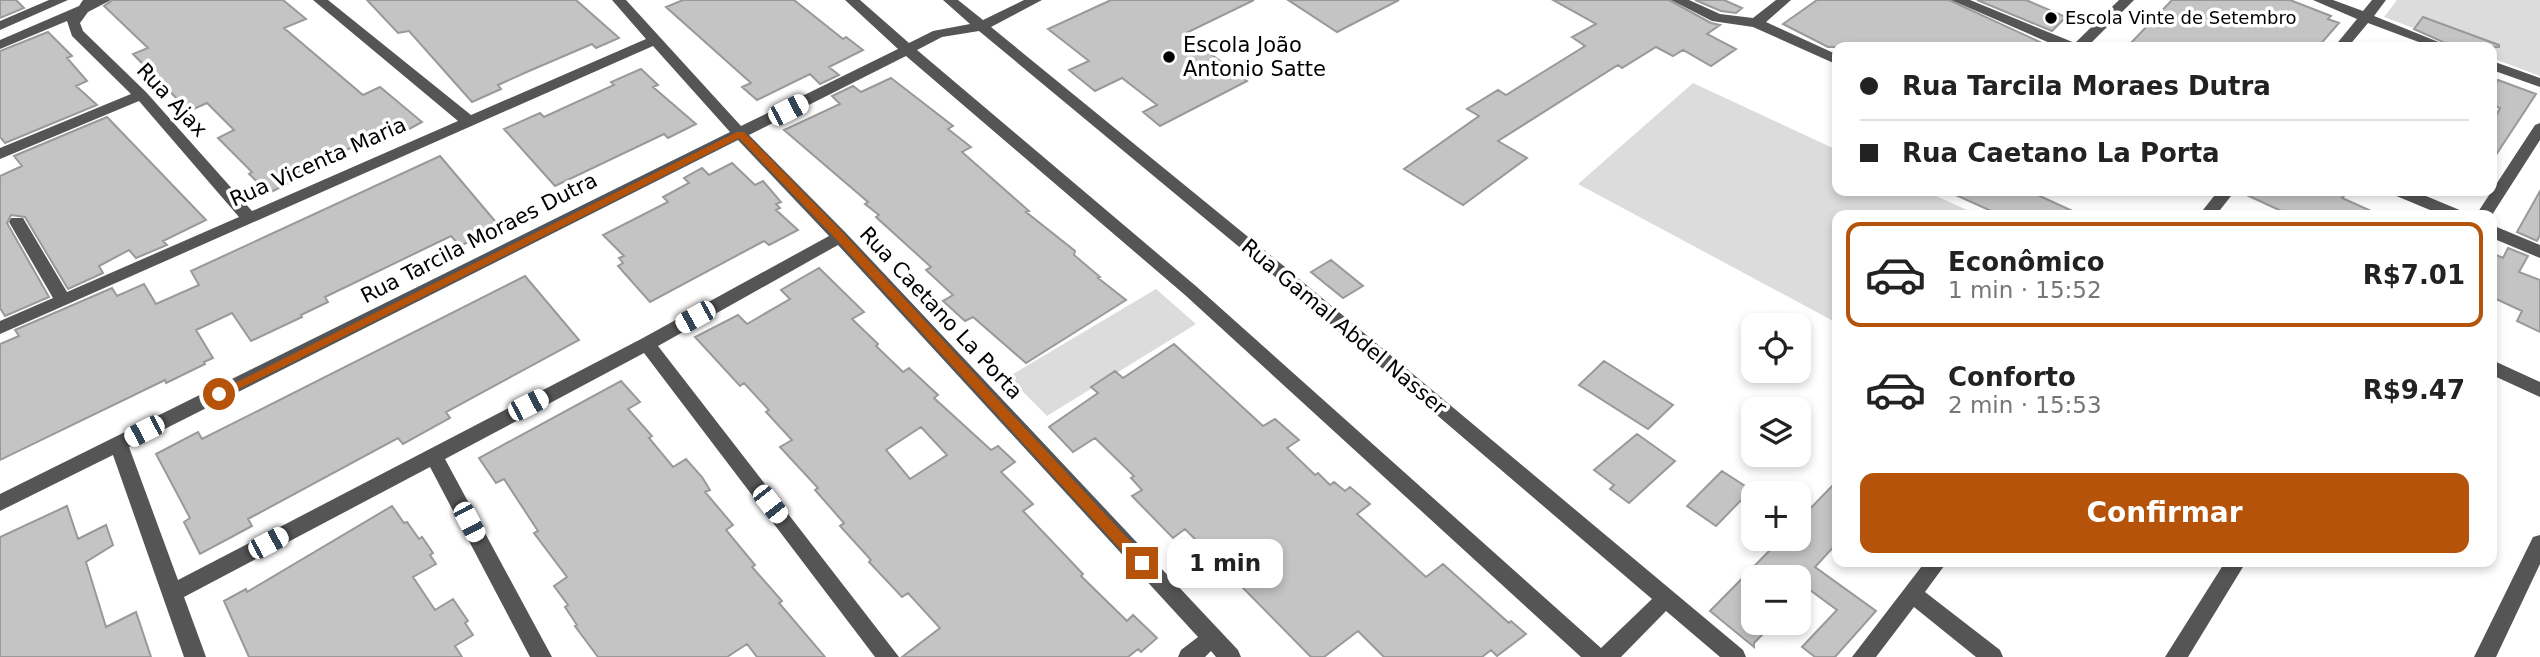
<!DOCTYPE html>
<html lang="pt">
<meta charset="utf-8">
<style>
:root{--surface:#fff;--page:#f2f2f2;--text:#222;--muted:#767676;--line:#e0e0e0;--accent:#b45309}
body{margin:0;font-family:"DejaVu Sans",sans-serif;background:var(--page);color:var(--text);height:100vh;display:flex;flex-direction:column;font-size:26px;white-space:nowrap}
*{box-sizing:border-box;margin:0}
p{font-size:23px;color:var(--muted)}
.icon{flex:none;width:38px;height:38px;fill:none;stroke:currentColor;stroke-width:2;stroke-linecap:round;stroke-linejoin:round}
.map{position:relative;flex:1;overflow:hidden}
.details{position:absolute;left:1832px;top:210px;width:665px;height:357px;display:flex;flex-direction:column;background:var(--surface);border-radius:14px;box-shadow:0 4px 10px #0003}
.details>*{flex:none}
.hud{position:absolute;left:1832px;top:42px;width:665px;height:154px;border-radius:14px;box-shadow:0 4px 10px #0003;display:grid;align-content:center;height:154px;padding:0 28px;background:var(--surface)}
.tools{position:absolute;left:1741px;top:313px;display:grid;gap:14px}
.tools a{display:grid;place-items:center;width:70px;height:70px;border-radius:14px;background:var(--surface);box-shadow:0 4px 10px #0003;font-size:35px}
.end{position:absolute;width:32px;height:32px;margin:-16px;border:9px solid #b45309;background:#fff;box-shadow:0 0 0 4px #fff}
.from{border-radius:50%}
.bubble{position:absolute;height:49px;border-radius:14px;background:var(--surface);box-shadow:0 4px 10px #0003;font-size:23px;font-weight:700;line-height:49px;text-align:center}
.car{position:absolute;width:21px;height:42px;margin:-21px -10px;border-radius:9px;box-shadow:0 0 5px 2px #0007;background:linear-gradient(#fff 24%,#345 0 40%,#fff 0 76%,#345 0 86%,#fff 0)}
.hud b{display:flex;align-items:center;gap:24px;height:66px;font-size:26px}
.hud b+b{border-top:2px solid var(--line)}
.hud i{width:18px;height:18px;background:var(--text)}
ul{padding:12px 0 0;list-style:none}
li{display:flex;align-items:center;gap:21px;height:105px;margin:0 14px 10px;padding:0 14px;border:4px solid transparent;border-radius:14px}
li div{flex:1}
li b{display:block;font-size:26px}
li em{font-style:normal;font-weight:700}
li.on{border-color:var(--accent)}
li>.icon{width:63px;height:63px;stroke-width:1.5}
.action{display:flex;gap:14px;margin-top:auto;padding:14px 28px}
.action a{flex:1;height:80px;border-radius:14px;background:var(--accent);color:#fff;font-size:28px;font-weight:700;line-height:80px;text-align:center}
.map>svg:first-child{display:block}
.green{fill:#dcdcdc}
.building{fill:#c4c4c4;stroke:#999;stroke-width:2;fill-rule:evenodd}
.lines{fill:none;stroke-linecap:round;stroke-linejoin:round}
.minor{fill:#555;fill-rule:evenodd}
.route{fill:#b45309}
.poi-dot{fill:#000;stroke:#fff;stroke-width:2.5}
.labels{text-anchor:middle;stroke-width:7;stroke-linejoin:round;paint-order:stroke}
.far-poi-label{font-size:18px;fill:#000;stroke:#fff;text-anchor:start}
.poi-label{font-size:21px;fill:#000;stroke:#fff;text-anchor:start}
.street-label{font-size:21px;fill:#000;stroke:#fff}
</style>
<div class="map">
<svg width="2540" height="657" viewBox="0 0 2540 657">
<rect width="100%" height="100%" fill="#fff"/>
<path class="green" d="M 2397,0 L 2540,0 L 2540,76 L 2492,58 L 2492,47 L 2464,47 L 2384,17 Z
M 1693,83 L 1837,150 L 1838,191 L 1925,191 L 1978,215 L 1838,215 L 1837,323 L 1578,184 Z
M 1156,289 L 1196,324 L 1047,416 L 1008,377 Z"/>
<path class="building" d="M 0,0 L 16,0 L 24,8 L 0,18 Z
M 113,0 L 283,0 L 306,19 L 284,28 L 363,95 L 380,87 L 422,122 L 400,134 L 393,130 L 332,156 L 295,174 L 297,177 L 292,180 L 293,181 L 269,193 L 249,174 L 252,172 L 218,138 L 234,130 L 207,103 L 189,111 L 133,54 L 148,48 L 104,6 Z
M 367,0 L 576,0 L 619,38 L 596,48 L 592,44 L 529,71 L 498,85 L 501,89 L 472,102 L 409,31 L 398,33 Z
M 683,0 L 794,0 L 843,39 L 846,37 L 863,50 L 829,67 L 839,75 L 820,84 L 810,74 L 757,100 L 742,87 L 751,83 L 666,7 Z
M 1111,0 L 1254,0 L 1184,34 L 1247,81 L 1160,126 L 1143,112 L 1157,105 L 1122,78 L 1095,91 L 1069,70 L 1089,61 L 1048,29 Z
M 1288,0 L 1399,0 L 1337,32 Z
M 1553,0 L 1669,0 L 1711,23 L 1720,25 L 1707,34 L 1736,49 L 1711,66 L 1683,50 L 1673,56 L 1656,47 L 1622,68 L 1618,65 L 1498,141 L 1527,158 L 1463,205 L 1404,169 L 1479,116 L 1467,109 L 1498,90 L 1506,95 L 1585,46 L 1572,37 L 1596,24 Z
M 1695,0 L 1724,0 L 1742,8 L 1736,13 L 1721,11 Z
M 1817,0 L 1949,0 L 2040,42 L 2035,47 L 1828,47 L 1783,24 Z
M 1977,0 L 2026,0 L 2066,17 L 2052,31 Z
M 2172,0 L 2290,0 L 2331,16 L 2328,19 L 2339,23 L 2318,47 L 2127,47 Z
M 2423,17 L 2499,45 L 2499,47 L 2454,47 L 2414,29 Z
M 48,32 L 72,56 L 67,58 L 87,81 L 76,86 L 97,105 L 5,143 L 0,137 L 0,51 Z
M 641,69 L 658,85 L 653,87 L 696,124 L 668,138 L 664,134 L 555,186 L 504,129 L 540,113 L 544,117 L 614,85 L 611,82 Z
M 891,78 L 953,126 L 948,129 L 971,147 L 962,152 L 1029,211 L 1026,212 L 1075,251 L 1074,255 L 1100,277 L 1098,278 L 1126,300 L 1026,363 L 973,317 L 965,321 L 943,301 L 953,295 L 926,270 L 931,267 L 876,217 L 879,215 L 865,204 L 868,202 L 784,130 L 840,104 L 832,96 L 853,86 L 861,92 Z
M 2498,80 L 2536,94 L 2492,161 L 2492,124 L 2500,108 L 2492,105 L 2492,91 Z
M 107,117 L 206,220 L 163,241 L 167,245 L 136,258 L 129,250 L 99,266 L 103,273 L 68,289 L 25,217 L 11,215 L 7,223 L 49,297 L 5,316 L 0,308 L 0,176 L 22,166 L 14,156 Z
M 440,156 L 500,227 L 460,246 L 451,236 L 325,297 L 328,302 L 301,315 L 302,317 L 251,341 L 232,313 L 196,330 L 213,358 L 204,362 L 205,364 L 166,383 L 165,380 L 0,460 L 0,344 L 19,336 L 15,330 L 112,288 L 117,296 L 144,284 L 156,304 L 199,285 L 191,271 Z
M 732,163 L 755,185 L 763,181 L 781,202 L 776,204 L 780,208 L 776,210 L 798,230 L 769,245 L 764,241 L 650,302 L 618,266 L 623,263 L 619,258 L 624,256 L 603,235 L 668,202 L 663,197 L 689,183 L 684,178 L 702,168 L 709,175 Z
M 1947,191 L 2004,191 L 2013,195 L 2017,191 L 2029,191 L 2081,215 L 2000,215 Z
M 2238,191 L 2349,191 L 2342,198 L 2380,215 L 2290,215 Z
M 2540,191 L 2540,235 L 2537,241 L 2517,232 Z
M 2508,248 L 2528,256 L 2519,272 L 2540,280 L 2540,332 L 2517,321 L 2522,311 L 2492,297 L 2492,253 L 2503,258 Z
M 1331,260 L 1363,286 L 1343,298 L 1311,272 Z
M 819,268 L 864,312 L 852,319 L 878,344 L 876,346 L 903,372 L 909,368 L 938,395 L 934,398 L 991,450 L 998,446 L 1015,462 L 1001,472 L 1033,504 L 1023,511 L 1083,574 L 1081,576 L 1127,621 L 1133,615 L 1157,638 L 1141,652 L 1138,649 L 1128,657 L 902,657 L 940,628 L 908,593 L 902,597 L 869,562 L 871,560 L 840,526 L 844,523 L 815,490 L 818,488 L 780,447 L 792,440 L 766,412 L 769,410 L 744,383 L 740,386 L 695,337 L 738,315 L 747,324 L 790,299 L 781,290 ZM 921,427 L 947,455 L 910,479 L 886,450 Z
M 525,276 L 579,340 L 446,412 L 450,418 L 403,444 L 398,438 L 248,519 L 252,526 L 200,554 L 184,522 L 190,518 L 156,454 L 198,432 L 202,439 Z
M 1174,344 L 1263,426 L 1275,419 L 1299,440 L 1287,448 L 1315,475 L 1318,473 L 1330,485 L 1334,482 L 1345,491 L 1350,487 L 1370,504 L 1357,514 L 1426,577 L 1443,564 L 1509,623 L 1511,621 L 1526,634 L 1497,656 L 1491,650 L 1482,657 L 1384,657 L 1358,631 L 1324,657 L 1311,657 L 1185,529 L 1173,538 L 1132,496 L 1142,490 L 1131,478 L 1134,476 L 1095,438 L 1073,452 L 1049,427 L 1098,393 L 1091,387 L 1115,371 L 1123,378 Z
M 1604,361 L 1673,405 L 1648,429 L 1579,385 Z
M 621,381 L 640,402 L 628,409 L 652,436 L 649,438 L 673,467 L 686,459 L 702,477 L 710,490 L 705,492 L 733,525 L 726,530 L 755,565 L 752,567 L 782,601 L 779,603 L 825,657 L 757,657 L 747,644 L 727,657 L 598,657 L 575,626 L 577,625 L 565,607 L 568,605 L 554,586 L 567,577 L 534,533 L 538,531 L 504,479 L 496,483 L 479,458 Z
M 1637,434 L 1675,461 L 1629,503 L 1610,489 L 1614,485 L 1594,470 Z
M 1722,471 L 1751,490 L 1716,526 L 1687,506 Z
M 1838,480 L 1838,542 L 1815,567 L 1876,611 L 1835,657 L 1815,657 L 1802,647 L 1837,610 L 1799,582 L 1799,578 L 1754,578 L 1754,623 L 1774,623 L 1754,643 L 1754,647 L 1710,611 L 1781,539 L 1799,539 L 1799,520 Z
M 67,506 L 78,539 L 106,525 L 113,545 L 86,562 L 106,627 L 136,612 L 151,657 L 0,657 L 0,537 Z
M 392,506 L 404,523 L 407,522 L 419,539 L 422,537 L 433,553 L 430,555 L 436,564 L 413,577 L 435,610 L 453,599 L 468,621 L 465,623 L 473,635 L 455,646 L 462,657 L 249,657 L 224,601 L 246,589 L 247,592 Z"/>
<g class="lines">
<path class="minor" d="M 49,0 L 68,0 L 0,30 L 0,21 Z
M 83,0 L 111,0 L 88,12 L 80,23 L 83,31 L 146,92 L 252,211 L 458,121 L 313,0 L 328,0 L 471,115 L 646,39 L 612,0 L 626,0 L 741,126 L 898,49 L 845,0 L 860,0 L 909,43 L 933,31 L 970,24 L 943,0 L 958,0 L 983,20 L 1024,0 L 1042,0 L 991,27 L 1285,267 L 1743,650 L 1746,657 L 1720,657 L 1666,611 L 1621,657 L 1581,657 L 1185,295 L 906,56 L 749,135 L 846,233 L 1238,650 L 1241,657 L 1216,657 L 1211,651 L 1205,657 L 1178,657 L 1181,650 L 1198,637 L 838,245 L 658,346 L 899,657 L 875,657 L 644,353 L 445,459 L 552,657 L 530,657 L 430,467 L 184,597 L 206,657 L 184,657 L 113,455 L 0,511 L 0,494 L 730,132 L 653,46 L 0,334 L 0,321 L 53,298 L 9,222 L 11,218 L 23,218 L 67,292 L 239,217 L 139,101 L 0,159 L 0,148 L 131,94 L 72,36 L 67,21 L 0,49 L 0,40 L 79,6 ZM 979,31 L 1273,275 L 1652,599 L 1601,648 L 1197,287 L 917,50 L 942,37 ZM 738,140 L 829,236 L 641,339 L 178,580 L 129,447 Z
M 1671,0 L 1689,0 L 1720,14 L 1753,18 L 1776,0 L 1791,0 L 1766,22 L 1838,55 L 1838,65 L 1753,27 L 1712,21 Z
M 1951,0 L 1970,0 L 2075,43 L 2119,0 L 2134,0 L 2087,47 L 2059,47 Z
M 2313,0 L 2333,0 L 2363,11 L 2372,0 L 2386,0 L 2374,16 L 2451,47 L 2432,47 L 2368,23 L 2348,47 L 2334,47 L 2357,19 Z
M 2492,61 L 2540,78 L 2540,87 L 2492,70 Z
M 2540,123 L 2540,140 L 2492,215 L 2476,215 L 2535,125 Z
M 2218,191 L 2235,191 L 2216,215 L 2199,215 Z
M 2392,191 L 2414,191 L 2462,211 L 2464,215 L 2442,215 L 2394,195 Z
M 2492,225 L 2540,245 L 2540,258 L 2492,238 Z
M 2492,360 L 2540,382 L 2540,397 L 2492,375 Z
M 2540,535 L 2540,564 L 2496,657 L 2474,657 L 2533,537 Z
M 1925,562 L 1947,562 L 1925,592 L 2000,650 L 2003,657 L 1976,657 L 1914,607 L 1876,657 L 1852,657 Z
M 2225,562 L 2246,562 L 2188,657 L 2165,657 Z"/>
</g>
<path class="route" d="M 737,132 L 744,132 L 844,234 L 1147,559 L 1147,567 L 1137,567 L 836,239 L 739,138 L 223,397 L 214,397 L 213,394 Z"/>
<g class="poi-dot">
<circle cx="2051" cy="18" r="7"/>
<circle cx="1169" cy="57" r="7"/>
</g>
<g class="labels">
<g class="far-poi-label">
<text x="2065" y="24">Escola Vinte de Setembro</text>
</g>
<g class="poi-label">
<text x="1183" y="52">Escola João<tspan x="1183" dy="24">Antonio Satte</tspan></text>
</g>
<g class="street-label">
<text transform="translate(172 100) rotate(47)" y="7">Rua Ajax</text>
<text transform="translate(318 162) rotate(-24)" y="7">Rua Vicenta Maria</text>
<text transform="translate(479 238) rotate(-27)" y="7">Rua Tarcila Moraes Dutra</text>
<text transform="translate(941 313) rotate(47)" y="7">Rua Caetano La Porta</text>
<text transform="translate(1344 327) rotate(40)" y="7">Rua Gamal Abdel Nasser</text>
</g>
</g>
</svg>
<div class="tools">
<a><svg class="icon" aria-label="locate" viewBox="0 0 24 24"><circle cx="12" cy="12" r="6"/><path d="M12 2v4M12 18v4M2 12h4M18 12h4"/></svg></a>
<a><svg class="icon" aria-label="layers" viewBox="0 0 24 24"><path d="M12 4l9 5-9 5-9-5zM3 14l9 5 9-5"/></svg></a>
<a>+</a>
<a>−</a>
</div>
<i class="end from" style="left:219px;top:394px"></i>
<i class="end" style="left:1142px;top:563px"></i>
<div class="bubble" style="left:1167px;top:539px;width:116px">1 min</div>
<i class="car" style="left:788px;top:110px;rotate:63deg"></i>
<i class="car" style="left:695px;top:317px;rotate:241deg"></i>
<i class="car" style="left:528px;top:405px;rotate:63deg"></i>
<i class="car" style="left:144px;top:431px;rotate:243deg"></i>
<i class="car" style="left:770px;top:504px;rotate:142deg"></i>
<i class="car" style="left:469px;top:522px;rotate:152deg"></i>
<i class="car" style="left:268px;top:543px;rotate:62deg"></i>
<div class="hud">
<b><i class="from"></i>Rua Tarcila Moraes Dutra</b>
<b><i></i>Rua Caetano La Porta</b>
</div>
<section class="details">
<ul>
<li class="on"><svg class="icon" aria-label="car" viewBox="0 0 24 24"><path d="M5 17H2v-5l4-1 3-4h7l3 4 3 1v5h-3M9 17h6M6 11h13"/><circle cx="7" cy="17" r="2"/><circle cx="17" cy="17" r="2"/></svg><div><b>Econômico</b><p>1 min · 15:52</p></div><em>R$7.01</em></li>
<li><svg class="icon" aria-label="car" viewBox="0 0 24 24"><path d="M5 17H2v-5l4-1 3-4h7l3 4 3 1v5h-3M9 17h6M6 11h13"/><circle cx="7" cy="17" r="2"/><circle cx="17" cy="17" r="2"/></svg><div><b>Conforto</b><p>2 min · 15:53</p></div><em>R$9.47</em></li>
</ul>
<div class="action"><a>Confirmar</a></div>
</section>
</div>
